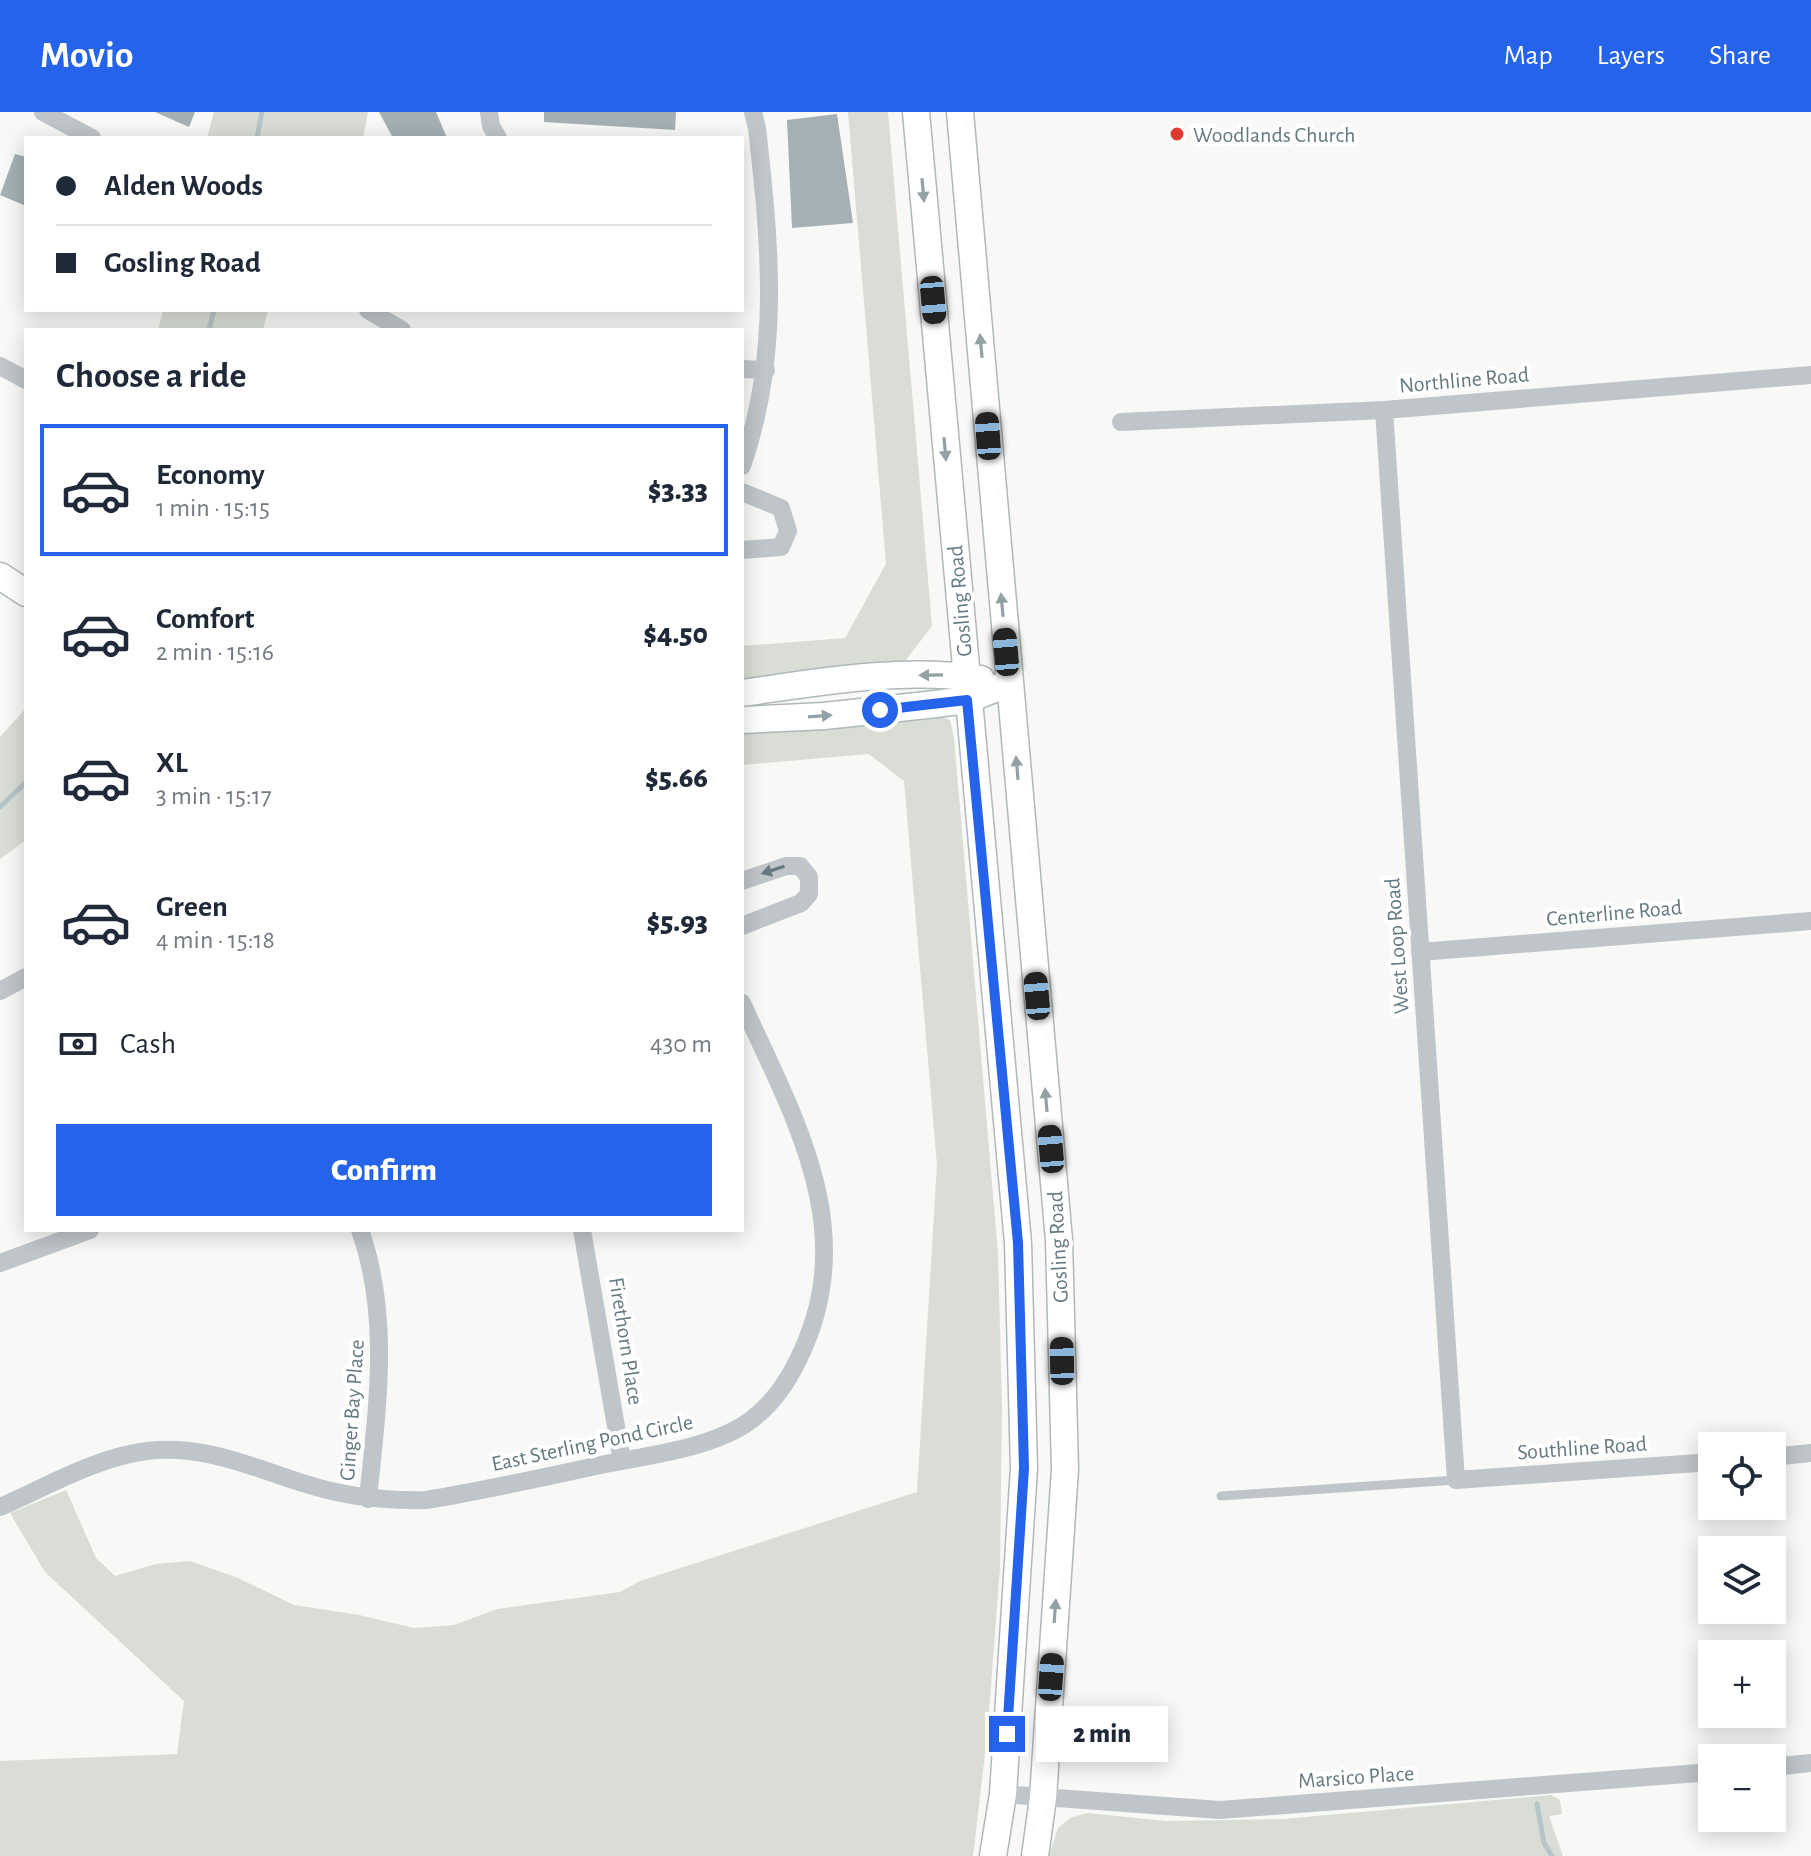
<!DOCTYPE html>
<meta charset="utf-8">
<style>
:root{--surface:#fff;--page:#f6f6f7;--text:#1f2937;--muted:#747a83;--line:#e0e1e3;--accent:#2563eb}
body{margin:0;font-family:"Alegreya Sans",sans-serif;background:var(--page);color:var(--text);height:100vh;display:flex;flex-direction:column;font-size:30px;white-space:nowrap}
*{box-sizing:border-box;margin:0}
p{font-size:26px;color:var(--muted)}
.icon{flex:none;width:44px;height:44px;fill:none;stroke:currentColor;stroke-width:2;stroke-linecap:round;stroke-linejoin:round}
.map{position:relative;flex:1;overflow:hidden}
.details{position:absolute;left:24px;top:216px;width:720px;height:904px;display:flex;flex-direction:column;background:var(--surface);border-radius:0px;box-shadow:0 4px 20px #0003}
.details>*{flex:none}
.guide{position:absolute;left:24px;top:24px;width:720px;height:176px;border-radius:0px;box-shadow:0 4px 20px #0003;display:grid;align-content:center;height:176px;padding:0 32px;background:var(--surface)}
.controls{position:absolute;left:1698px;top:1320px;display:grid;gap:16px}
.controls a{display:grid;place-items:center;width:88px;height:88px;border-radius:0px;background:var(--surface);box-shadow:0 4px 20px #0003;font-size:40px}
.end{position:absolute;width:36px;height:36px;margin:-18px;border:10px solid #2563eb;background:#fff;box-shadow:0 0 0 4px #fff}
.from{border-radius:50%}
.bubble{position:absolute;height:56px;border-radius:0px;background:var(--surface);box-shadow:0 4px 20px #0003;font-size:26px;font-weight:800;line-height:56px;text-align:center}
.car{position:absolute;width:24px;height:48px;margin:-24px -12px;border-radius:10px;box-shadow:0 0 6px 2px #0007;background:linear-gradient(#222 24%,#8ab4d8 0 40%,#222 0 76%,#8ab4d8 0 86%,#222 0)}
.guide b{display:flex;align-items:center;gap:28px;height:76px;font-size:30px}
.guide b+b{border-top:2px solid var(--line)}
.guide i{width:20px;height:20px;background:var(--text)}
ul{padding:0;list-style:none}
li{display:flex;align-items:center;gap:24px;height:132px;margin:0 16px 12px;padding:0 16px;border:4px solid transparent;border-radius:0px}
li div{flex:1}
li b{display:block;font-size:30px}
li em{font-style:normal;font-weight:800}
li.on{border-color:var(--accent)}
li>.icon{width:72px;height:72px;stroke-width:1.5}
h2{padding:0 32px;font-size:36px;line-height:96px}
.pay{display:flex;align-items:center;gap:20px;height:88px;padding:0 32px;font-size:30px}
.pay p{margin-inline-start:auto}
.action{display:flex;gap:16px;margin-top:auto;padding:16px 32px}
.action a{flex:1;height:92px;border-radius:0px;background:var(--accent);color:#fff;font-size:32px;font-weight:800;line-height:92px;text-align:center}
header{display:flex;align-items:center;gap:48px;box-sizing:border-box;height:112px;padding:0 40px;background:var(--accent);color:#fff}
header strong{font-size:38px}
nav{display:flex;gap:44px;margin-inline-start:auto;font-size:28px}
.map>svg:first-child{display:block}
.green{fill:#d9ddd5}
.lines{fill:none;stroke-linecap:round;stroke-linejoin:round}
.stream{stroke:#b6c5c7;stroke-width:5}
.building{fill:#a4b0b3}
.secondary-casing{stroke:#afb8bb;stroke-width:29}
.lane{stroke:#bfc5c8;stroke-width:9}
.street{stroke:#bfc5c8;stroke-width:18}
.secondary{stroke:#fff;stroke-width:26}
.oneway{fill:#92a1a6}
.oneway2{fill:#647980}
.route{stroke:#2563eb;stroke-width:10}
.poi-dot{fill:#dd3b31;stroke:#fff;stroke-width:3}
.labels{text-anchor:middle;stroke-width:8;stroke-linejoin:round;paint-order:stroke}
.poi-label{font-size:22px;fill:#647980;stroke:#fff;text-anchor:start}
.street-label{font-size:22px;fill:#647980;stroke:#fff}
</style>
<header>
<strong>Movio</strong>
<nav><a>Map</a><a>Layers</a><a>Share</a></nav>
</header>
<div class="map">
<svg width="1811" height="1744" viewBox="0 0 1811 1744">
<rect width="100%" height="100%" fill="#f8f8f6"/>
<path class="green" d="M 214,0 L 368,0 L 363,26 L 207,26 Z
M 848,0 L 888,0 L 932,514 L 905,549 L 742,567 L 742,534 L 845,526 L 886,452 Z
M 163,198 L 268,198 L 263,218 L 158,218 Z
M 26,596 L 26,728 L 0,747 L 0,625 Z
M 932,602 L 950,608 L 954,626 L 998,1142 L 1002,1294 L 1000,1455 L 987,1625 L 973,1744 L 0,1744 L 0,1649 L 177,1642 L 184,1589 L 45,1460 L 10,1401 L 66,1378 L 96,1446 L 115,1464 L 156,1452 L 190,1449 L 238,1466 L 294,1493 L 359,1503 L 414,1516 L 454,1513 L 497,1497 L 620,1480 L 640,1469 L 917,1380 L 937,1053 L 904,669 L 869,642 L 742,653 L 742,615 Z
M 1551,1683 L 1560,1688 L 1562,1702 L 1549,1704 L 1563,1744 L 1049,1744 L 1058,1716 L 1070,1706 L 1087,1701 L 1166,1709 L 1283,1707 Z"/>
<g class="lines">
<path class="stream" d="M 257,26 L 262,0
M 209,218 L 214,198
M 0,695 L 26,670
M 1537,1692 L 1544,1731 L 1552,1744"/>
</g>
<path class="building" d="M 155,0 L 195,0 L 189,15 Z
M 379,0 L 436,0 L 447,26 L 393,26 Z
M 544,0 L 676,0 L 675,18 L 544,10 Z
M 837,2 L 853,111 L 792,116 L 787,8 Z
M 15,42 L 26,45 L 26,94 L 0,83 Z"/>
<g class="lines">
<g class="secondary-casing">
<path id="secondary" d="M 916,0 L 1018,1131 L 1024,1356 L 1003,1682 L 993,1744
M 960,0 L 1059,1128 L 1065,1357 L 1043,1686 L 1035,1744
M 0,464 L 26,481
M 742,581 C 820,570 903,555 981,567
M 742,608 L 824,604 L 936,592 L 967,588 L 1009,571"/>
</g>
<path class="lane" d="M 1221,1384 L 1456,1368"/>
<path class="street" d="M 43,0 L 92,26
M 489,0 L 491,14 L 498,26
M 368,198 L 402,218
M 0,254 L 26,268
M 742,257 L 766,258
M 1384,298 L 1456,1368 L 1712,1350
M 1121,310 L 1384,298 L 1811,263
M 742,354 C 781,241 770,132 757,16 L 753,0
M 742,380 L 781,396 L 788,419 L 781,435 L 742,438
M 742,769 L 786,754 L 800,754 L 809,765 L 809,782 L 801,791 L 742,814
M 1420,840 L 1811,809
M 0,879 L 26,865
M 360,1118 C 391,1206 377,1296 368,1387
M 582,1118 L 622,1349
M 0,1151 L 90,1118
M 1772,1345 L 1811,1341
M 0,1395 C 46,1375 97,1345 147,1339 C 204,1332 254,1356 306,1372 C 346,1385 385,1389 426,1388 C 486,1378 546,1365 605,1352 C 646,1344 690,1339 729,1321 C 760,1307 783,1279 798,1248 C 862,1120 795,1008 742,891
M 1772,1655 L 1811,1651
M 1003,1682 L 1220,1698 L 1712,1660"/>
<use href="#secondary" class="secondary"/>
</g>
<defs><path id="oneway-solid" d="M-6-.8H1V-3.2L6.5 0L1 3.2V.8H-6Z" transform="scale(2)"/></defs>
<g class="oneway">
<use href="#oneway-solid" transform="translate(923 78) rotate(85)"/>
<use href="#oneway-solid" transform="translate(981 234) rotate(-95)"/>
<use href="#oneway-solid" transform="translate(945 337) rotate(85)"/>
<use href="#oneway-solid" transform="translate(1002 493) rotate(-95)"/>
<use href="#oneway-solid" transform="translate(931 563) rotate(179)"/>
<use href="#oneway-solid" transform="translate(820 604) rotate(-4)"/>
<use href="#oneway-solid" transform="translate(1017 656) rotate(-95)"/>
<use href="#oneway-solid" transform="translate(1046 988) rotate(-95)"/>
<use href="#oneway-solid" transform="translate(1055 1499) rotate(-86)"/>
</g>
<use class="oneway2" href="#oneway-solid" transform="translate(773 758) rotate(162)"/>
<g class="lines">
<path class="route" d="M 880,598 L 967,588 L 1018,1131 L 1024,1356 L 1007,1622"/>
</g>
<circle class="poi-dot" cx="1177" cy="22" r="8"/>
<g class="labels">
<g class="poi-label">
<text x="1193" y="30">Woodlands Church</text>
</g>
<g class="street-label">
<text transform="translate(1464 267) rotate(-5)" y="8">Northline Road</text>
<text transform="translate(959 489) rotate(-95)" y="8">Gosling Road</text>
<text transform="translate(1614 800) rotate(-5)" y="8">Centerline Road</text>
<text transform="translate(1396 834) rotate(-94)" y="8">West Loop Road</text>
<text transform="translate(1057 1135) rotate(-93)" y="8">Gosling Road</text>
<text transform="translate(627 1229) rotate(81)" y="8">Firethorn Place</text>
<text transform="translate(351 1298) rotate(-86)" y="8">Ginger Bay Place</text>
<text transform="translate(592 1330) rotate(-12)" y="8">East Sterling Pond Circle</text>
<text transform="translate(1582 1335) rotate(-4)" y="8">Southline Road</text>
<text transform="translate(1356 1664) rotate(-4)" y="8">Marsico Place</text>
</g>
</g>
</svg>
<div class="controls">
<a><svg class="icon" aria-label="locate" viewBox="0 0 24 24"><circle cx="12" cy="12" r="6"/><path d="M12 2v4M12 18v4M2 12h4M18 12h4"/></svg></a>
<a><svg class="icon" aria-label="layers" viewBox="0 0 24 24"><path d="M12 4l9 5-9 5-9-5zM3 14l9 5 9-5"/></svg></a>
<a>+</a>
<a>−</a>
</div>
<i class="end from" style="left:880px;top:598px"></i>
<i class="end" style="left:1007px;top:1622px"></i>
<div class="bubble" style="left:1036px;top:1594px;width:132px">2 min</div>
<i class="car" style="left:933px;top:188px;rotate:175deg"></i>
<i class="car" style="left:988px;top:324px;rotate:356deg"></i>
<i class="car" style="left:1006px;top:540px;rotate:355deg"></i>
<i class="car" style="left:1037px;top:884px;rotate:355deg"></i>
<i class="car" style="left:1051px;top:1037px;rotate:355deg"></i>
<i class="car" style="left:1062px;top:1249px;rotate:359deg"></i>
<i class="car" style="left:1051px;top:1565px;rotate:4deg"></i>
<div class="guide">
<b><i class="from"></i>Alden Woods</b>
<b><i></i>Gosling Road</b>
</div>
<section class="details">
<h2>Choose a ride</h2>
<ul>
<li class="on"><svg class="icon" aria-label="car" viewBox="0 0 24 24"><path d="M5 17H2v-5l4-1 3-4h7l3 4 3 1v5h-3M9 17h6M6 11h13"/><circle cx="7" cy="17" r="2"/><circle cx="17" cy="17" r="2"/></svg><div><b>Economy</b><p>1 min · 15:15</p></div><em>$3.33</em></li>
<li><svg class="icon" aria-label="car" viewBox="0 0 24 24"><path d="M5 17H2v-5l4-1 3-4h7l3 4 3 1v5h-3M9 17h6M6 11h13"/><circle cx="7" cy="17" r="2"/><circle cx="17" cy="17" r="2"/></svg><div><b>Comfort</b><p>2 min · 15:16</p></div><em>$4.50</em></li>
<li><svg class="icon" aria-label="car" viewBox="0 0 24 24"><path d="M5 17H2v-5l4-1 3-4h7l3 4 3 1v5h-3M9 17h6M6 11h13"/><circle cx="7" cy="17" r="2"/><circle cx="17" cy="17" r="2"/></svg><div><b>XL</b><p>3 min · 15:17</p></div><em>$5.66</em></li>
<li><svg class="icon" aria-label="car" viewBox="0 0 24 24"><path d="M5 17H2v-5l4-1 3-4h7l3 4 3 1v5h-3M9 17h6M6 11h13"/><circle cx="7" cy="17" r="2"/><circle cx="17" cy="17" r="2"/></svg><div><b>Green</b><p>4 min · 15:18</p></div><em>$5.93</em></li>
</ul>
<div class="pay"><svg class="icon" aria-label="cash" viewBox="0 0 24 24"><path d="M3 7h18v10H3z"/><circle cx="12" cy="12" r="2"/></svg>Cash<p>430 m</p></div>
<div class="action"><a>Confirm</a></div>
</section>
</div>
